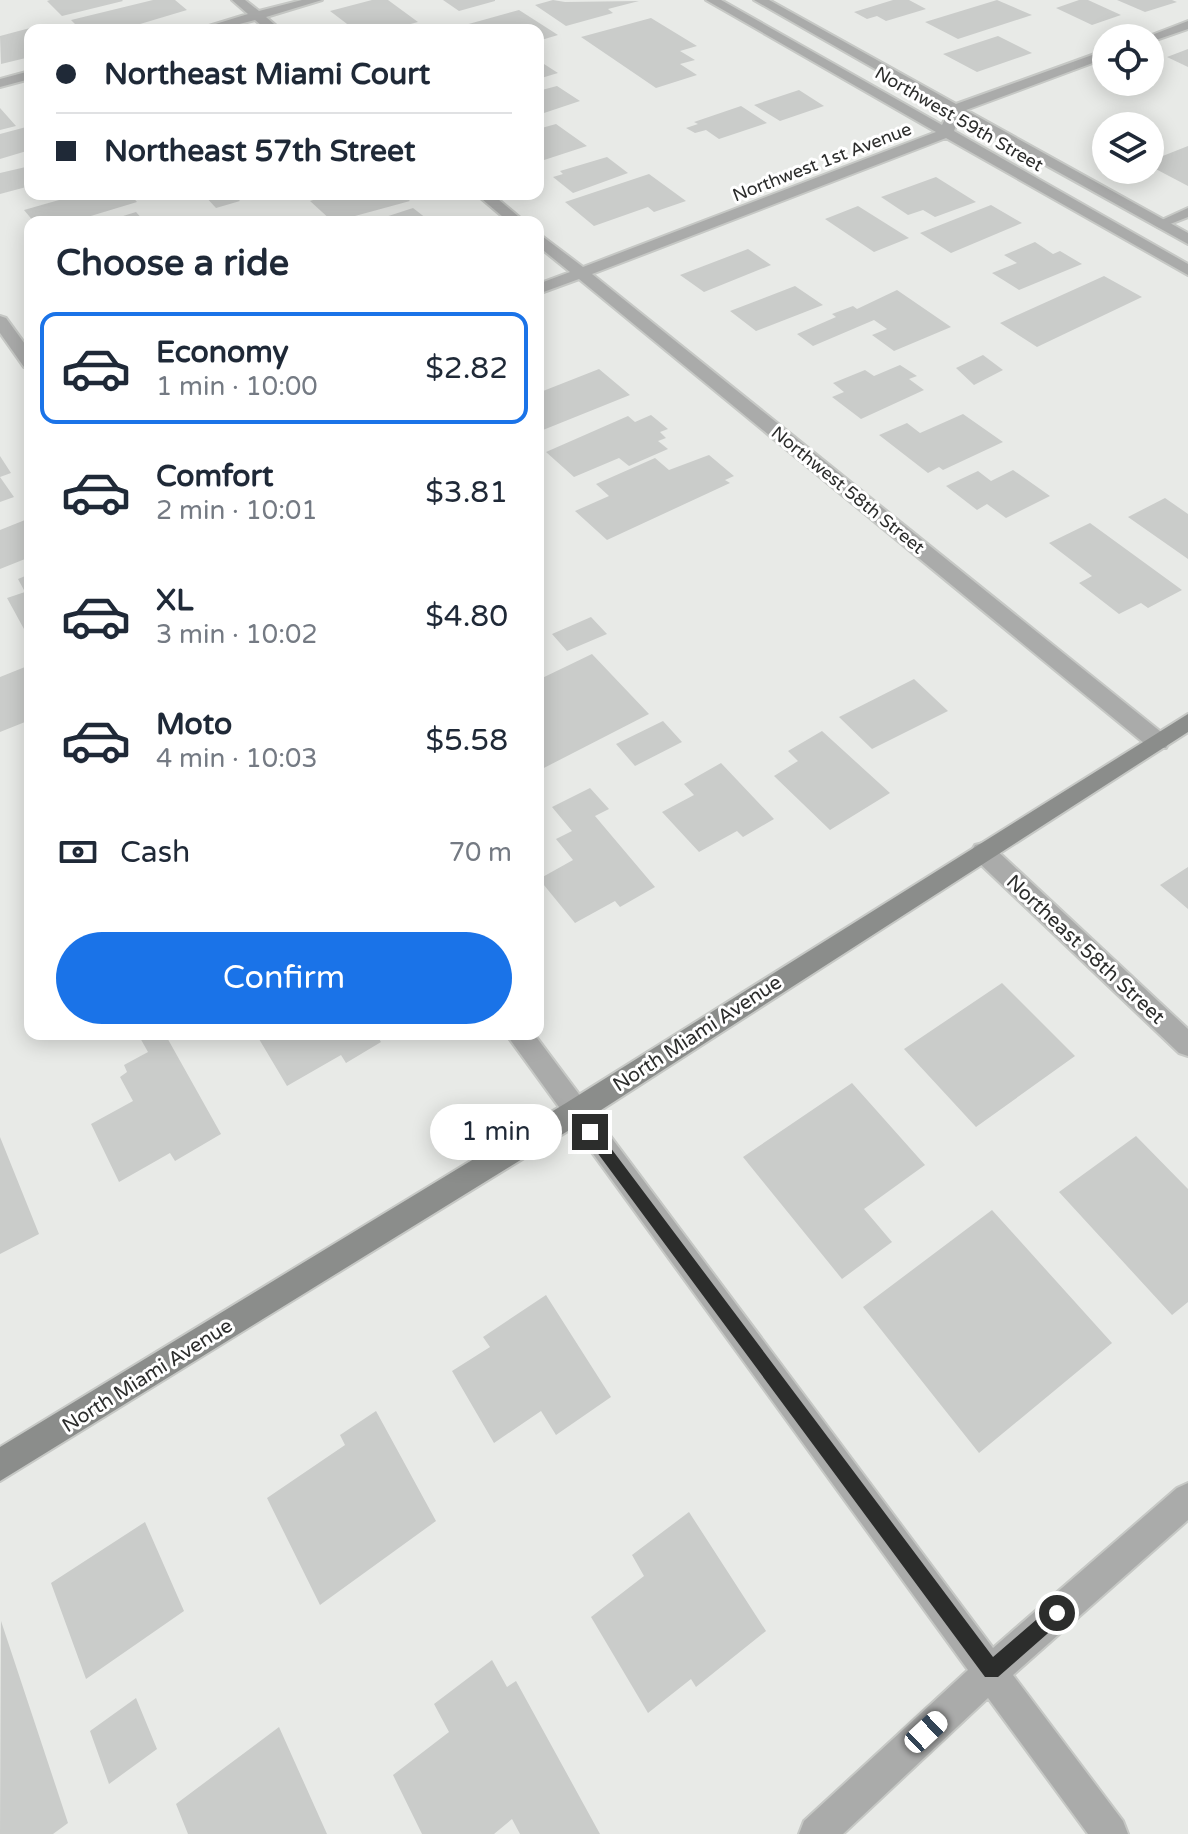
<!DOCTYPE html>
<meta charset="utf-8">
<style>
:root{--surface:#fff;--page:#f6f6f7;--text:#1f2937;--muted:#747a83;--line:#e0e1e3;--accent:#1a73e8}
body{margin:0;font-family:"Varela Round",sans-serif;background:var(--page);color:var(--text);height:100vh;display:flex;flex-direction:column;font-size:30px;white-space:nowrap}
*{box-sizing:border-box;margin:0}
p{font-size:26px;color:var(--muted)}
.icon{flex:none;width:44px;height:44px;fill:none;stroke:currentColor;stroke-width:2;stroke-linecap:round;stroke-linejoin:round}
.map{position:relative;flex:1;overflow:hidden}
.details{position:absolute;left:24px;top:216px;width:520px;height:824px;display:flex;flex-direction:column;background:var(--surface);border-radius:16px;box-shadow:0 4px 20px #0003}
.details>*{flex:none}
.banner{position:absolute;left:24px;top:24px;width:520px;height:176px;border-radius:16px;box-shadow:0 4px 20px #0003;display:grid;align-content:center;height:176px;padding:0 32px;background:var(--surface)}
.fabs{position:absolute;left:1092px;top:24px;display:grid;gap:16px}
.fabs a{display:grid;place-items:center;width:72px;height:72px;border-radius:50%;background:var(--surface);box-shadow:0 4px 20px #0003;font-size:40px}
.end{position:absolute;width:36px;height:36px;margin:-18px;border:10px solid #2c2d2c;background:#fff;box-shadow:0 0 0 4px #fff}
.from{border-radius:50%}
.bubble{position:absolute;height:56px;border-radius:28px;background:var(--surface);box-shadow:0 4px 20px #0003;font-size:26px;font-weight:600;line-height:56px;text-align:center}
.car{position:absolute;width:24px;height:48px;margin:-24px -12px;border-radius:10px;box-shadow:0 0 6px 2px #0007;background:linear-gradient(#fff 24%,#345 0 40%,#fff 0 76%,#345 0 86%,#fff 0)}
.banner b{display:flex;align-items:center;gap:28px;height:76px;font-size:30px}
.banner b+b{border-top:2px solid var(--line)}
.banner i{width:20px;height:20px;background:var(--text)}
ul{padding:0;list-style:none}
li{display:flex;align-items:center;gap:24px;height:112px;margin:0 16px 12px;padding:0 16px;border:4px solid transparent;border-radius:16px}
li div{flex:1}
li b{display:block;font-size:30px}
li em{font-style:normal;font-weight:600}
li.active{border-color:var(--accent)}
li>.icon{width:72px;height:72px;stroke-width:1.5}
h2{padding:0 32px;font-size:36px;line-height:96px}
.pay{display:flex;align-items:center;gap:20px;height:88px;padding:0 32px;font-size:30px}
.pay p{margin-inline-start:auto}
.cta{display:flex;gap:16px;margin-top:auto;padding:16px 32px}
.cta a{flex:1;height:92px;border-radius:48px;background:var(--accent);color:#fff;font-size:32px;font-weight:600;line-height:92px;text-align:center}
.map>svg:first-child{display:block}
.building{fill:#caccca}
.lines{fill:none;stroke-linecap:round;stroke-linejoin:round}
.service-casing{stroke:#c6c8c5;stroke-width:4}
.minor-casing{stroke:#c6c8c5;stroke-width:4}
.secondary-casing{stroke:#c6c8c5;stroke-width:4}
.service{fill:#aaabaa;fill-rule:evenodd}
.minor{fill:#aaabaa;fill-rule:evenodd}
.secondary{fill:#8b8d8b;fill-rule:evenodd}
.route{fill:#2c2d2c}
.labels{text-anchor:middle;stroke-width:6;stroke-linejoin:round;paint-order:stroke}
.far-street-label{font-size:18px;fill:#2c2d2c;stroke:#fff}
.street-label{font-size:20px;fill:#2c2d2c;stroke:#fff}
</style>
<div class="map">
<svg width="1188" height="1834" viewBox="0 0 1188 1834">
<rect width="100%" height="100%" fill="#e8eae7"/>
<path class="building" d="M 50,0 L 122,0 L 123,1 L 62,16 L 47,1 Z
M 153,0 L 175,0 L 187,10 L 120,30 L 81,30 L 71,20 Z
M 372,0 L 388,0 L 418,22 L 388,30 L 355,30 L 330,11 Z
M 443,0 L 495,0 L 495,1 L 459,11 Z
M 553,0 L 565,2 L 639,1 L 608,9 L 613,13 L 566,26 L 535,5 Z
M 893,0 L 909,0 L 926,9 L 886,21 L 877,16 L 867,19 L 854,12 Z
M 997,0 L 1032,15 L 958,39 L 925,22 Z
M 1079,0 L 1088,0 L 1121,15 L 1092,25 L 1056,8 Z
M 1117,0 L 1172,0 L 1177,2 L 1145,12 Z
M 519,10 L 558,35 L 538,41 L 538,30 L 472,30 L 465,25 Z
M 651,18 L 697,46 L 680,51 L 695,60 L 680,64 L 697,75 L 656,88 L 581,37 Z
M 30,28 L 30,57 L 1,64 L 0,36 Z
M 998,36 L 1032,53 L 977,72 L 943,54 Z
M 1188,49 L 1188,67 L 1167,57 Z
M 538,60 L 544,64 L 558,73 L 538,79 Z
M 557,86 L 580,101 L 538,115 L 538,91 Z
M 799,90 L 824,106 L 780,121 L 754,105 Z
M 741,106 L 767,123 L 719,139 L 706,130 L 695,133 L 686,128 L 698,124 L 694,122 Z
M 0,108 L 16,126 L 0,130 Z
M 556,124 L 587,146 L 538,162 L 538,129 Z
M 30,126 L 30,150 L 0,159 L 0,134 Z
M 1188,146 L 1188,186 L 1150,166 L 1150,161 Z
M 607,157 L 628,173 L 573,193 L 553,177 L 563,174 L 560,171 Z
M 30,166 L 30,186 L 0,194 L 0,173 Z
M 649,174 L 686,201 L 654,212 L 648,207 L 594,226 L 565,202 Z
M 936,177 L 976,202 L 935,217 L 923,210 L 908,215 L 881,197 Z
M 80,194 L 130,194 L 137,202 L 71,222 L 34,222 L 24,210 Z
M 203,194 L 233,194 L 240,201 L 216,208 Z
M 332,194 L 402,194 L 410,201 L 333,222 L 310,201 Z
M 991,205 L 1022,223 L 951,253 L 920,233 Z
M 858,206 L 909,238 L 874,252 L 825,219 Z
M 413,208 L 431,222 L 373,222 L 373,221 Z
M 136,212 L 145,222 L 107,222 L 107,221 Z
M 1035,242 L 1053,254 L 1060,251 L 1082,264 L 1019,290 L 992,273 L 1017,263 L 1004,255 Z
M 748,249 L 771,265 L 704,292 L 680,275 Z
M 1104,276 L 1142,297 L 1037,347 L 1000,323 Z
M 795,286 L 823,305 L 756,331 L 730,311 Z
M 897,290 L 951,327 L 894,351 L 872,335 L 887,329 L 874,320 L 813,346 L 797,334 L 836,317 L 832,314 L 853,306 L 857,309 Z
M 983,355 L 1003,370 L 974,385 L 956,368 Z
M 900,365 L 917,376 L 909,379 L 924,390 L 861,419 L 832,397 L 844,392 L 833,383 L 865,370 L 874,376 Z
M 599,369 L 630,395 L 538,432 L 538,393 Z
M 963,414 L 1003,442 L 943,470 L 939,467 L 928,473 L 879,435 L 907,423 L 920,433 Z
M 651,415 L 668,429 L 660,432 L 666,438 L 658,441 L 668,449 L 629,466 L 619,458 L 574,477 L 546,452 L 628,416 L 635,422 Z
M 709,455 L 734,476 L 725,480 L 730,483 L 607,540 L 575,511 L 609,496 L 596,484 L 655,458 L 669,470 Z
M 0,456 L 11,473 L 0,477 L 14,497 L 0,502 Z
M 1013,470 L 1050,496 L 1006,518 L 987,504 L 977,510 L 946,486 L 978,471 L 991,481 Z
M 1165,498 L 1188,514 L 1188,559 L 1128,517 Z
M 30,518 L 30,557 L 0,569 L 0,530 Z
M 1090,523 L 1182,590 L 1148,608 L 1141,603 L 1119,614 L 1079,583 L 1092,576 L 1049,543 Z
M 30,574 L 30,640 L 7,598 L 25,592 L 18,579 Z
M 591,617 L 607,634 L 567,651 L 552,634 Z
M 592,654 L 649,714 L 538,771 L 538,680 Z
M 30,665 L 30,720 L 0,732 L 0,677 Z
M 914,679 L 948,711 L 872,749 L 839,717 Z
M 663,721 L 682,742 L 635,766 L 616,744 Z
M 822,731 L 890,793 L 830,830 L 774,776 L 798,761 L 788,751 Z
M 721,763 L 774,819 L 743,837 L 737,831 L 699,852 L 662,812 L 694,795 L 684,784 Z
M 590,788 L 609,809 L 595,816 L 655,887 L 620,907 L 615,901 L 575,923 L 539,879 L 573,860 L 556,839 L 572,831 L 552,807 Z
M 1188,867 L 1188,909 L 1160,885 Z
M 1002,983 L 1075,1056 L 976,1127 L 904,1049 Z
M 142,1034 L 165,1034 L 221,1134 L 175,1161 L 170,1153 L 119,1182 L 91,1124 L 133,1101 L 120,1077 L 127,1072 L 124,1065 L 148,1052 L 139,1036 Z
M 256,1034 L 376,1034 L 381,1042 L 346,1063 L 341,1055 L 287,1086 Z
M 852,1083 L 925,1165 L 864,1209 L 892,1242 L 842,1279 L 743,1157 Z
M 1136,1136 L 1188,1189 L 1188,1302 L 1172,1315 L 1059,1192 Z
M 0,1137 L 39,1234 L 0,1254 Z
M 992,1210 L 1112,1343 L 979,1453 L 863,1307 Z
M 546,1295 L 611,1397 L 556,1435 L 541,1411 L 494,1443 L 452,1371 L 490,1347 L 483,1337 Z
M 376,1411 L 436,1521 L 320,1605 L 267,1498 L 345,1445 L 340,1435 Z
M 689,1512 L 766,1631 L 696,1687 L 691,1679 L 648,1713 L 591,1617 L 644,1576 L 632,1555 Z
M 145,1522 L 184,1611 L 86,1679 L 51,1583 Z
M 1,1621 L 68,1823 L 53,1834 L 0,1834 Z
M 492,1660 L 507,1687 L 516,1681 L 600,1834 L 520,1834 L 512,1819 L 494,1834 L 422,1834 L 393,1775 L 449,1732 L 434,1704 Z
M 136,1698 L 157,1749 L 109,1784 L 90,1731 Z
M 279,1727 L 327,1834 L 188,1834 L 176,1804 Z"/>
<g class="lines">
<g class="service-casing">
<path id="service" d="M 1188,208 L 1188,217 L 1160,228 L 1153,224 Z"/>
</g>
<g class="minor-casing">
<path id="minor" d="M 232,0 L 245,0 L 259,11 L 302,0 L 322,0 L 266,17 L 281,30 L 267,30 L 255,20 L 216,30 L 196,30 L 248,14 Z
M 706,0 L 721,0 L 942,125 L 949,111 L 754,0 L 769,0 L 956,104 L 1106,50 L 1106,58 L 966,110 L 1188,233 L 1188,244 L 959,117 L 954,131 L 1188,264 L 1188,275 L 946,138 L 592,274 L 1166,736 L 1169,742 L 1166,748 L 1150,748 L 579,279 L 538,294 L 538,284 L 570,272 L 538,246 L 538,233 L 583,267 L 936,132 Z
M 1188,21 L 1188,29 L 1150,42 L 1150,38 L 1144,38 Z
M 30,71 L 30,79 L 0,87 L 0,79 Z
M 476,194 L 492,194 L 525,222 L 509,222 Z
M 0,316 L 6,318 L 30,351 L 30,368 L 24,367 L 0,333 Z
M 983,843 L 991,845 L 1188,1029 L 1188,1056 L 1179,1053 L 975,859 L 971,852 L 975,845 Z
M 506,1034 L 534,1034 L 993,1648 L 1177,1488 L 1188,1483 L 1188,1520 L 1013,1675 L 1123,1821 L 1128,1834 L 1088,1834 L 988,1698 L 843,1834 L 799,1834 L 804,1821 L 968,1670 Z"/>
</g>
<g class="secondary-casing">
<path id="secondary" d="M 1188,714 L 1188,732 L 584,1121 L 0,1481 L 0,1447 L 566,1103 Z"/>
</g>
<use href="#service" class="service"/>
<use href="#minor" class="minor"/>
<use href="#secondary" class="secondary"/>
</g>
<path class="route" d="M 590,1125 L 595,1127 L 993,1657 L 1051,1607 L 1063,1607 L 1063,1620 L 998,1677 L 985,1677 L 585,1136 L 583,1132 Z"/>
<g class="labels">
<g class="far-street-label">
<text transform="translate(959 119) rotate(30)" y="6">Northwest 59th Street</text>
<text transform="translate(822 162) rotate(-21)" y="6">Northwest 1st Avenue</text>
<text transform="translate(848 490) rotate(39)" y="6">Northwest 58th Street</text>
</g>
<g class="street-label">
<text transform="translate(1086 949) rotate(43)" y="7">Northeast 58th Street</text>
<text transform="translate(697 1033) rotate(-33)" y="7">North Miami Avenue</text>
<text transform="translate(147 1375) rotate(-32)" y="7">North Miami Avenue</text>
</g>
</g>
</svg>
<div class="fabs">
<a><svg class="icon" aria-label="locate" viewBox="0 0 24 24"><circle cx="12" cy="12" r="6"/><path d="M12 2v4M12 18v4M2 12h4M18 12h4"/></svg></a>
<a><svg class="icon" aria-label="layers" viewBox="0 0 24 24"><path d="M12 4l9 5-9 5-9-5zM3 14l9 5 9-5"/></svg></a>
</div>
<i class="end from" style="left:1057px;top:1613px"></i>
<i class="end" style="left:590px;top:1132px"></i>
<div class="bubble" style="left:430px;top:1104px;width:132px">1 min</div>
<i class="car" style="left:926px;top:1732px;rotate:47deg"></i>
<div class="banner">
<b><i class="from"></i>Northeast Miami Court</b>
<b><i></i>Northeast 57th Street</b>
</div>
<section class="details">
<h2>Choose a ride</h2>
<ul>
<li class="active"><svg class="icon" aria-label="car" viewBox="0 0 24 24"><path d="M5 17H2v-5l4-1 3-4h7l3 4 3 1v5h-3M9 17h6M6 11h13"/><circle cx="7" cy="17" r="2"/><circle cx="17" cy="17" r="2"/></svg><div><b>Economy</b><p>1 min · 10:00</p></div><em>$2.82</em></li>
<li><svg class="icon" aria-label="car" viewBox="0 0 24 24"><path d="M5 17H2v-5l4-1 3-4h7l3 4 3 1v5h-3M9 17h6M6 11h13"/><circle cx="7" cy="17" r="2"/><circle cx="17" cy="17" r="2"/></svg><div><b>Comfort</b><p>2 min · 10:01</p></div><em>$3.81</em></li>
<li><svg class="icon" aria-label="car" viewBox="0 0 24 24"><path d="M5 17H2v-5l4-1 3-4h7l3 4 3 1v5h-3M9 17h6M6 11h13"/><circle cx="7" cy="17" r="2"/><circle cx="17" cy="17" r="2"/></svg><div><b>XL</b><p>3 min · 10:02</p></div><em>$4.80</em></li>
<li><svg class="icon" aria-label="car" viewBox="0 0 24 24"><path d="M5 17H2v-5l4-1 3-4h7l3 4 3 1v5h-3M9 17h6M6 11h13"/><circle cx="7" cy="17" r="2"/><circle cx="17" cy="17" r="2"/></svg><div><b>Moto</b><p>4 min · 10:03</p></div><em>$5.58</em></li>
</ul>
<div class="pay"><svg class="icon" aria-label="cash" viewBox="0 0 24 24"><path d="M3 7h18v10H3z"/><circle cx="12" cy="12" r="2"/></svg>Cash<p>70 m</p></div>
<div class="cta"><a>Confirm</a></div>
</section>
</div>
